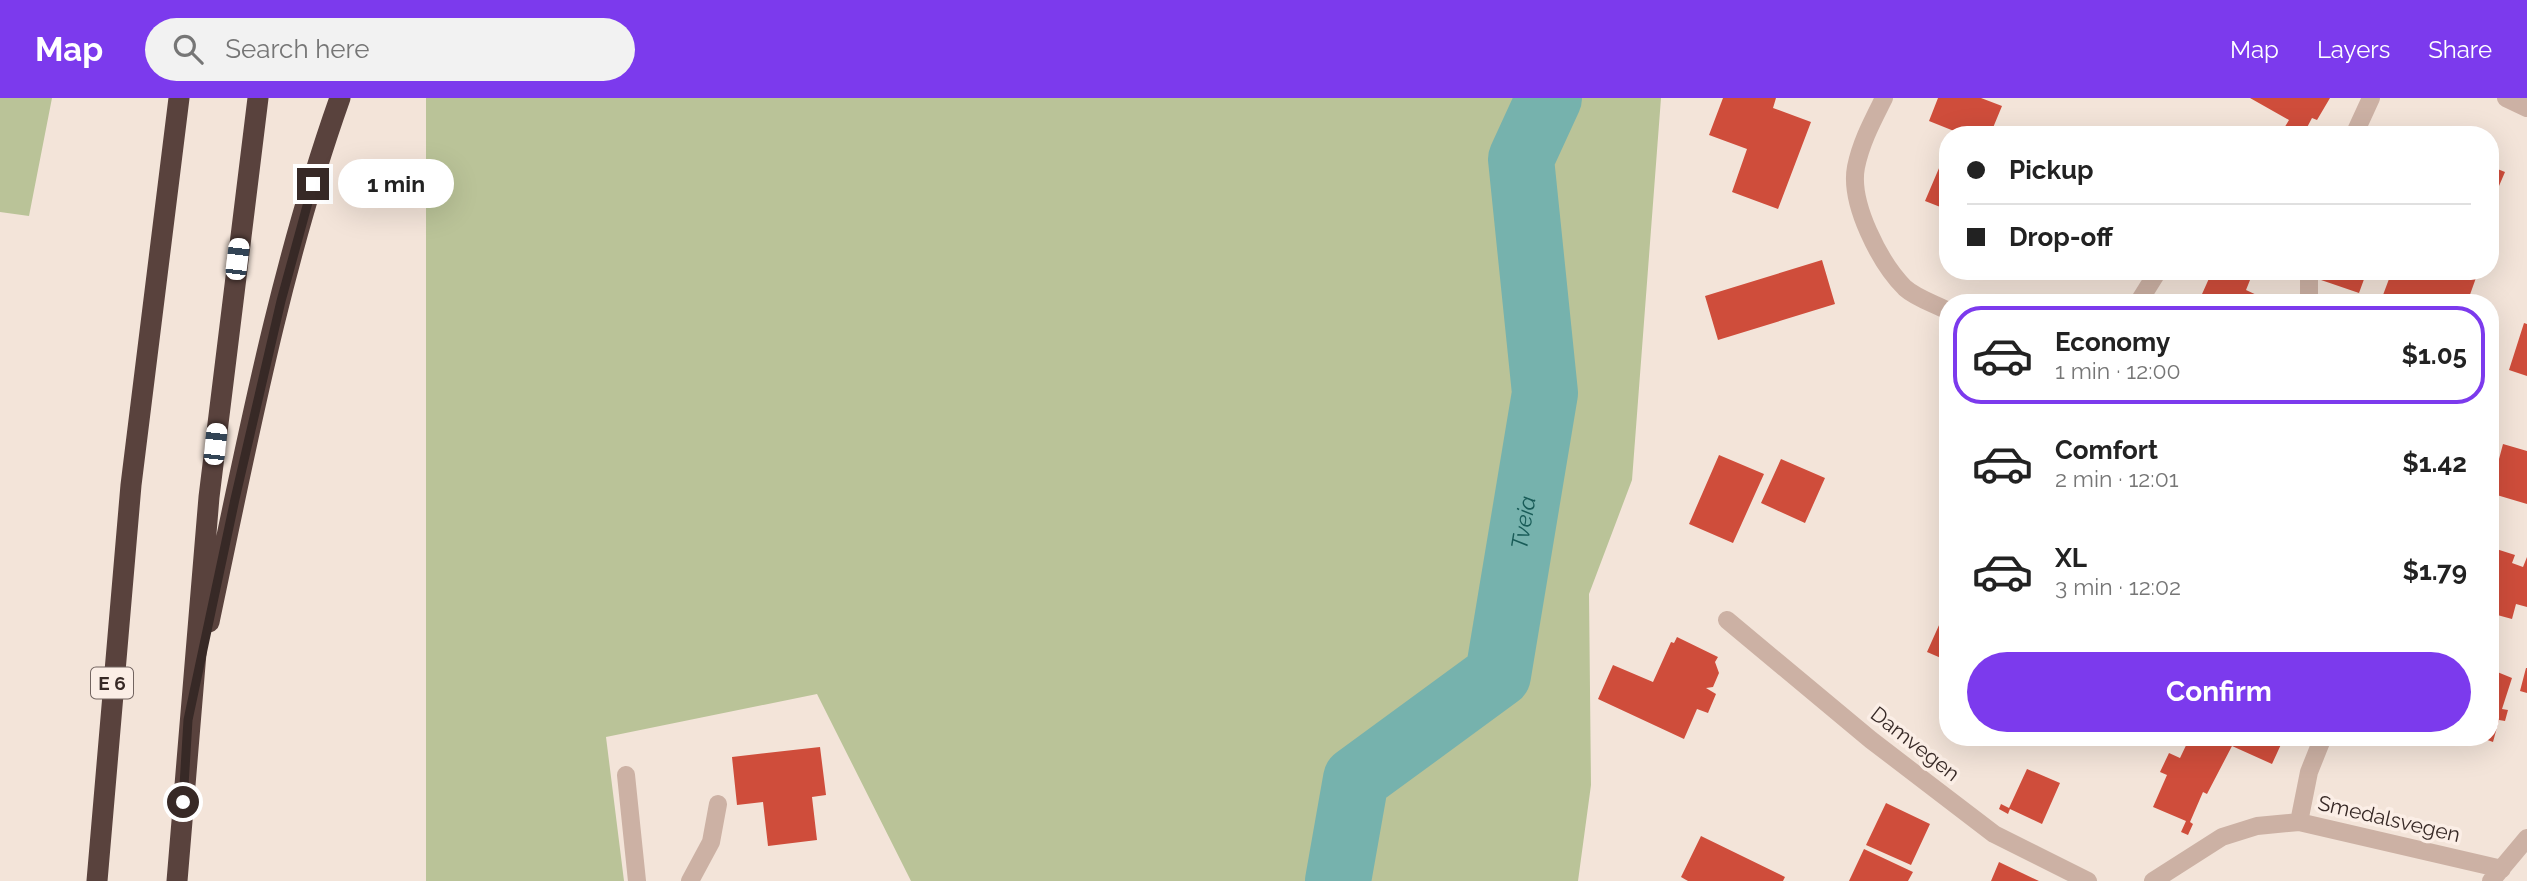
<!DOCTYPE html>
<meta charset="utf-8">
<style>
:root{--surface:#fff;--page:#f2f2f2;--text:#222;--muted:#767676;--line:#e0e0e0;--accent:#7c3aed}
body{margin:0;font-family:Raleway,sans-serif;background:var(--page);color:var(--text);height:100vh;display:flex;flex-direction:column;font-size:26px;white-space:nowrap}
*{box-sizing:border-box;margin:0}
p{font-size:23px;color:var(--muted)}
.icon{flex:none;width:38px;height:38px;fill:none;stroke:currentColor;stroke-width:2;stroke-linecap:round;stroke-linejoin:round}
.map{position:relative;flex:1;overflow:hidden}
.panel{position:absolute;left:1939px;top:196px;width:560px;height:452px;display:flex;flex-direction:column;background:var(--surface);border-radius:28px;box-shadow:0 7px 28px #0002}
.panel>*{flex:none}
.guide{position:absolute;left:1939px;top:28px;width:560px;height:154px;border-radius:28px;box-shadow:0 7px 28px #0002;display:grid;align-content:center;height:154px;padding:0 28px;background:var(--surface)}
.end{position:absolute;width:32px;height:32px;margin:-16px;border:9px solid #372926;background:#fff;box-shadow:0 0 0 4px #fff}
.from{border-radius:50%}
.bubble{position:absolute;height:49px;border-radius:24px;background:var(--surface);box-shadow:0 7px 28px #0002;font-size:23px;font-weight:700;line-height:49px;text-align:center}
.car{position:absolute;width:21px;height:42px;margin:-21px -10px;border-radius:9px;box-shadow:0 0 5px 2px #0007;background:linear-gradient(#fff 24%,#345 0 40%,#fff 0 76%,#345 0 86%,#fff 0)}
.guide b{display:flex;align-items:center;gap:24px;height:66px;font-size:26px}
.guide b+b{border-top:2px solid var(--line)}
.guide i{width:18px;height:18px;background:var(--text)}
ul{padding:12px 0 0;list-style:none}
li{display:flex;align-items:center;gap:21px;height:98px;margin:0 14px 10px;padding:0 14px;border:4px solid transparent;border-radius:28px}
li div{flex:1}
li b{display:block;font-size:26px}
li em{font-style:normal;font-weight:700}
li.on{border-color:var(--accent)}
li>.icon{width:63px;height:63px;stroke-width:1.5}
.button{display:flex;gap:14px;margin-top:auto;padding:14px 28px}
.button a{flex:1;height:80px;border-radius:42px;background:var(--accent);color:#fff;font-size:28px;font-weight:700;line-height:80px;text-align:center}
header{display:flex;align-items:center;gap:42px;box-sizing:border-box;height:98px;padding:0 35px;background:var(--accent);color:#fff}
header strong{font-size:33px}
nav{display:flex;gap:38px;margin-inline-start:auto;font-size:24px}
.search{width:490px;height:63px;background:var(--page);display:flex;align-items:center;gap:18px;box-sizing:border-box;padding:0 24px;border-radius:38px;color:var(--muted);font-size:26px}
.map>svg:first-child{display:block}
.green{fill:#bac398}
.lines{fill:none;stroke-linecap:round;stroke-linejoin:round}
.river{stroke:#76b2ad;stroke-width:66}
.building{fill:#cf4d3b}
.minor{stroke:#ccb1a4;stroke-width:18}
.highway{stroke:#59423d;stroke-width:21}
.route{stroke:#372926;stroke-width:9}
.labels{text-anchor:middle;stroke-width:7;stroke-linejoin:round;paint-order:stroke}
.shield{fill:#fbeee6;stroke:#726460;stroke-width:2}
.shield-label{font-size:19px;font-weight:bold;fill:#372926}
.street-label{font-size:21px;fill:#372926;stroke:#fbeee6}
.water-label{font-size:23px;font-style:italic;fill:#195c58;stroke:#fbeee6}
</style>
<header>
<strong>Map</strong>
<div class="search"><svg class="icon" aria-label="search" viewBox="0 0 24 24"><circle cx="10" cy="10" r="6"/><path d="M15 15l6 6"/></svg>Search here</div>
<nav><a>Map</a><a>Layers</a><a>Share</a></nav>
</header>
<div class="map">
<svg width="2527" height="783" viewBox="0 0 2527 783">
<rect width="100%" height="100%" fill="#f3e4d9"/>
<path class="green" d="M 0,0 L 52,0 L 29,118 L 0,114 Z
M 426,0 L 1661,0 L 1632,382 L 1589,496 L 1591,687 L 1578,783 L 911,783 L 817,596 L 606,639 L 624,783 L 426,783 Z"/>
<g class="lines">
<path class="river" id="s1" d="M 1338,783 L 1356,681 L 1498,577 L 1545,295 L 1521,61 L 1549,0"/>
</g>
<path class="building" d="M 1723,0 L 1776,0 L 1773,10 L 1811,24 L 1778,111 L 1732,94 L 1747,51 L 1709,37 Z
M 1938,0 L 1981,0 L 2002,8 L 1990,37 L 1971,31 L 1969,37 L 1964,37 L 1929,23 Z
M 2250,0 L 2330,0 L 2317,22 L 2312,20 L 2303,37 L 2281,35 L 2289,22 Z
M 2376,28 L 2396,37 L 2373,37 Z
M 1948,49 L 1948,112 L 1925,103 Z
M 2490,68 L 2505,74 L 2490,109 Z
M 1822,162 L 1835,206 L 1718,242 L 1705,198 Z
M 2217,173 L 2231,173 L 2250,182 L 2246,192 L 2261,199 L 2258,205 L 2198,205 L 2211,176 L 2215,178 Z
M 2324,173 L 2367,173 L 2359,195 L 2321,182 Z
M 2392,173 L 2467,173 L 2477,177 L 2467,205 L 2380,205 Z
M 2524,225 L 2527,226 L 2527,278 L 2509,272 Z
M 2503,346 L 2527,353 L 2527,406 L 2490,395 Z
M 1719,357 L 1764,376 L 1733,445 L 1689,426 Z
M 1781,361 L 1825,380 L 1805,425 L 1761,405 Z
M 2490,449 L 2515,457 L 2512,465 L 2523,469 L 2527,459 L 2527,509 L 2516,506 L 2512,521 L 2490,515 Z
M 1948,507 L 1948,563 L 1927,554 Z
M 1677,539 L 1718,559 L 1715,564 L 1719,575 L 1713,589 L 1706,590 L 1716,596 L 1708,615 L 1697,611 L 1684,641 L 1598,601 L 1613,567 L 1653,584 L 1671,544 L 1674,545 Z
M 2526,570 L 2527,570 L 2527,595 L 2520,593 Z
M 2490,571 L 2512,580 L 2502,611 L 2508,612 L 2505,623 L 2499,622 L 2493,644 L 2479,639 L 2490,639 Z
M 2190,639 L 2297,639 L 2293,647 L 2283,642 L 2272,666 L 2232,648 L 2207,696 L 2203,694 L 2190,724 L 2193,726 L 2188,737 L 2181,734 L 2186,723 L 2153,709 L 2167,677 L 2160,674 L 2169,655 L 2180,660 Z
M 820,649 L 826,697 L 812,699 L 817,742 L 768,748 L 763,704 L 737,707 L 732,659 Z
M 2027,671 L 2060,685 L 2042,726 L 2010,711 L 2008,716 L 1999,711 L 2001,706 L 2009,710 Z
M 1886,705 L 1930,726 L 1911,767 L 1866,747 Z
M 1701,738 L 1785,779 L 1783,783 L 1688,783 L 1681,779 Z
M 1864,751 L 1913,774 L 1908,783 L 1849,783 Z
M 1999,764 L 2039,783 L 1991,783 Z"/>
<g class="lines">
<path class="minor" d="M 1884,0 C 1873,22 1861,44 1856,69 C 1849,105 1880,165 1905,190 C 1916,200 1935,206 1948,213
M 2506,0 L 2527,10
M 2354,37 L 2371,0
M 2309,173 L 2309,205
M 2138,205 L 2158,173
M 1727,522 L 1871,642 L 1994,736 L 2088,783
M 626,677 L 637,783
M 2299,724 L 2309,674 L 2323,639
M 690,783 L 711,744 L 718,706
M 2153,783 L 2222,739 L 2257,728 L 2299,724 L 2502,771
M 2491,783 L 2527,740"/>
<path class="highway" d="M 209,524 C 246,349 280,169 340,0
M 97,783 L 131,387 L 179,0
M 177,783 L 209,399 L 258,0"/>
</g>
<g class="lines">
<path class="route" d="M 183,704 L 188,622 L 235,401 L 281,203 L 313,86"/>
</g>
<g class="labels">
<rect class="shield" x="91" y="569.5" width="42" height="31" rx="5"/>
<g class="shield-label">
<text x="112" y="592">E 6</text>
</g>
<g class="street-label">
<text transform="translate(1915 646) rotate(38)" y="7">Damvegen</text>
<text transform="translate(2389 721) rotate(13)" y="7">Smedalsvegen</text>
</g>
<g class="water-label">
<text dy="8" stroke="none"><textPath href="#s1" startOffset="434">Tveia</textPath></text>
</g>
</g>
</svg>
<i class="end from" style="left:183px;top:704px"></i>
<i class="end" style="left:313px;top:86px"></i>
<div class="bubble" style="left:338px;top:61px;width:116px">1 min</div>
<i class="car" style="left:237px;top:161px;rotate:7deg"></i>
<i class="car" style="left:215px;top:346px;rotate:6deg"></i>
<div class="guide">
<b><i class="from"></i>Pickup</b>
<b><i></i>Drop-off</b>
</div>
<section class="panel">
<ul>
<li class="on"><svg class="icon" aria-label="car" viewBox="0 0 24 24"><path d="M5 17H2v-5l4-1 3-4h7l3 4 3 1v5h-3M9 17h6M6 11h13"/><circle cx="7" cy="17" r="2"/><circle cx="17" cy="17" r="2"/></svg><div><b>Economy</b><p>1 min · 12:00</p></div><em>$1.05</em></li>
<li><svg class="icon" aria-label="car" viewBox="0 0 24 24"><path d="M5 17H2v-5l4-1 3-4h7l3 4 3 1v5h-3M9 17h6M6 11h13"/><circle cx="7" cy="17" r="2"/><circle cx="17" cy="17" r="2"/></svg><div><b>Comfort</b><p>2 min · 12:01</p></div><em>$1.42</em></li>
<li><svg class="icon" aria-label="car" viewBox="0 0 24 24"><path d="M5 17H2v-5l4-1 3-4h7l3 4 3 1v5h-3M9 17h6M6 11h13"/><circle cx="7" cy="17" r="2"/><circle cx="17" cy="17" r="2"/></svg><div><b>XL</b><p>3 min · 12:02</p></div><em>$1.79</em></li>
</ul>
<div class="button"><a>Confirm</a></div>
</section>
</div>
